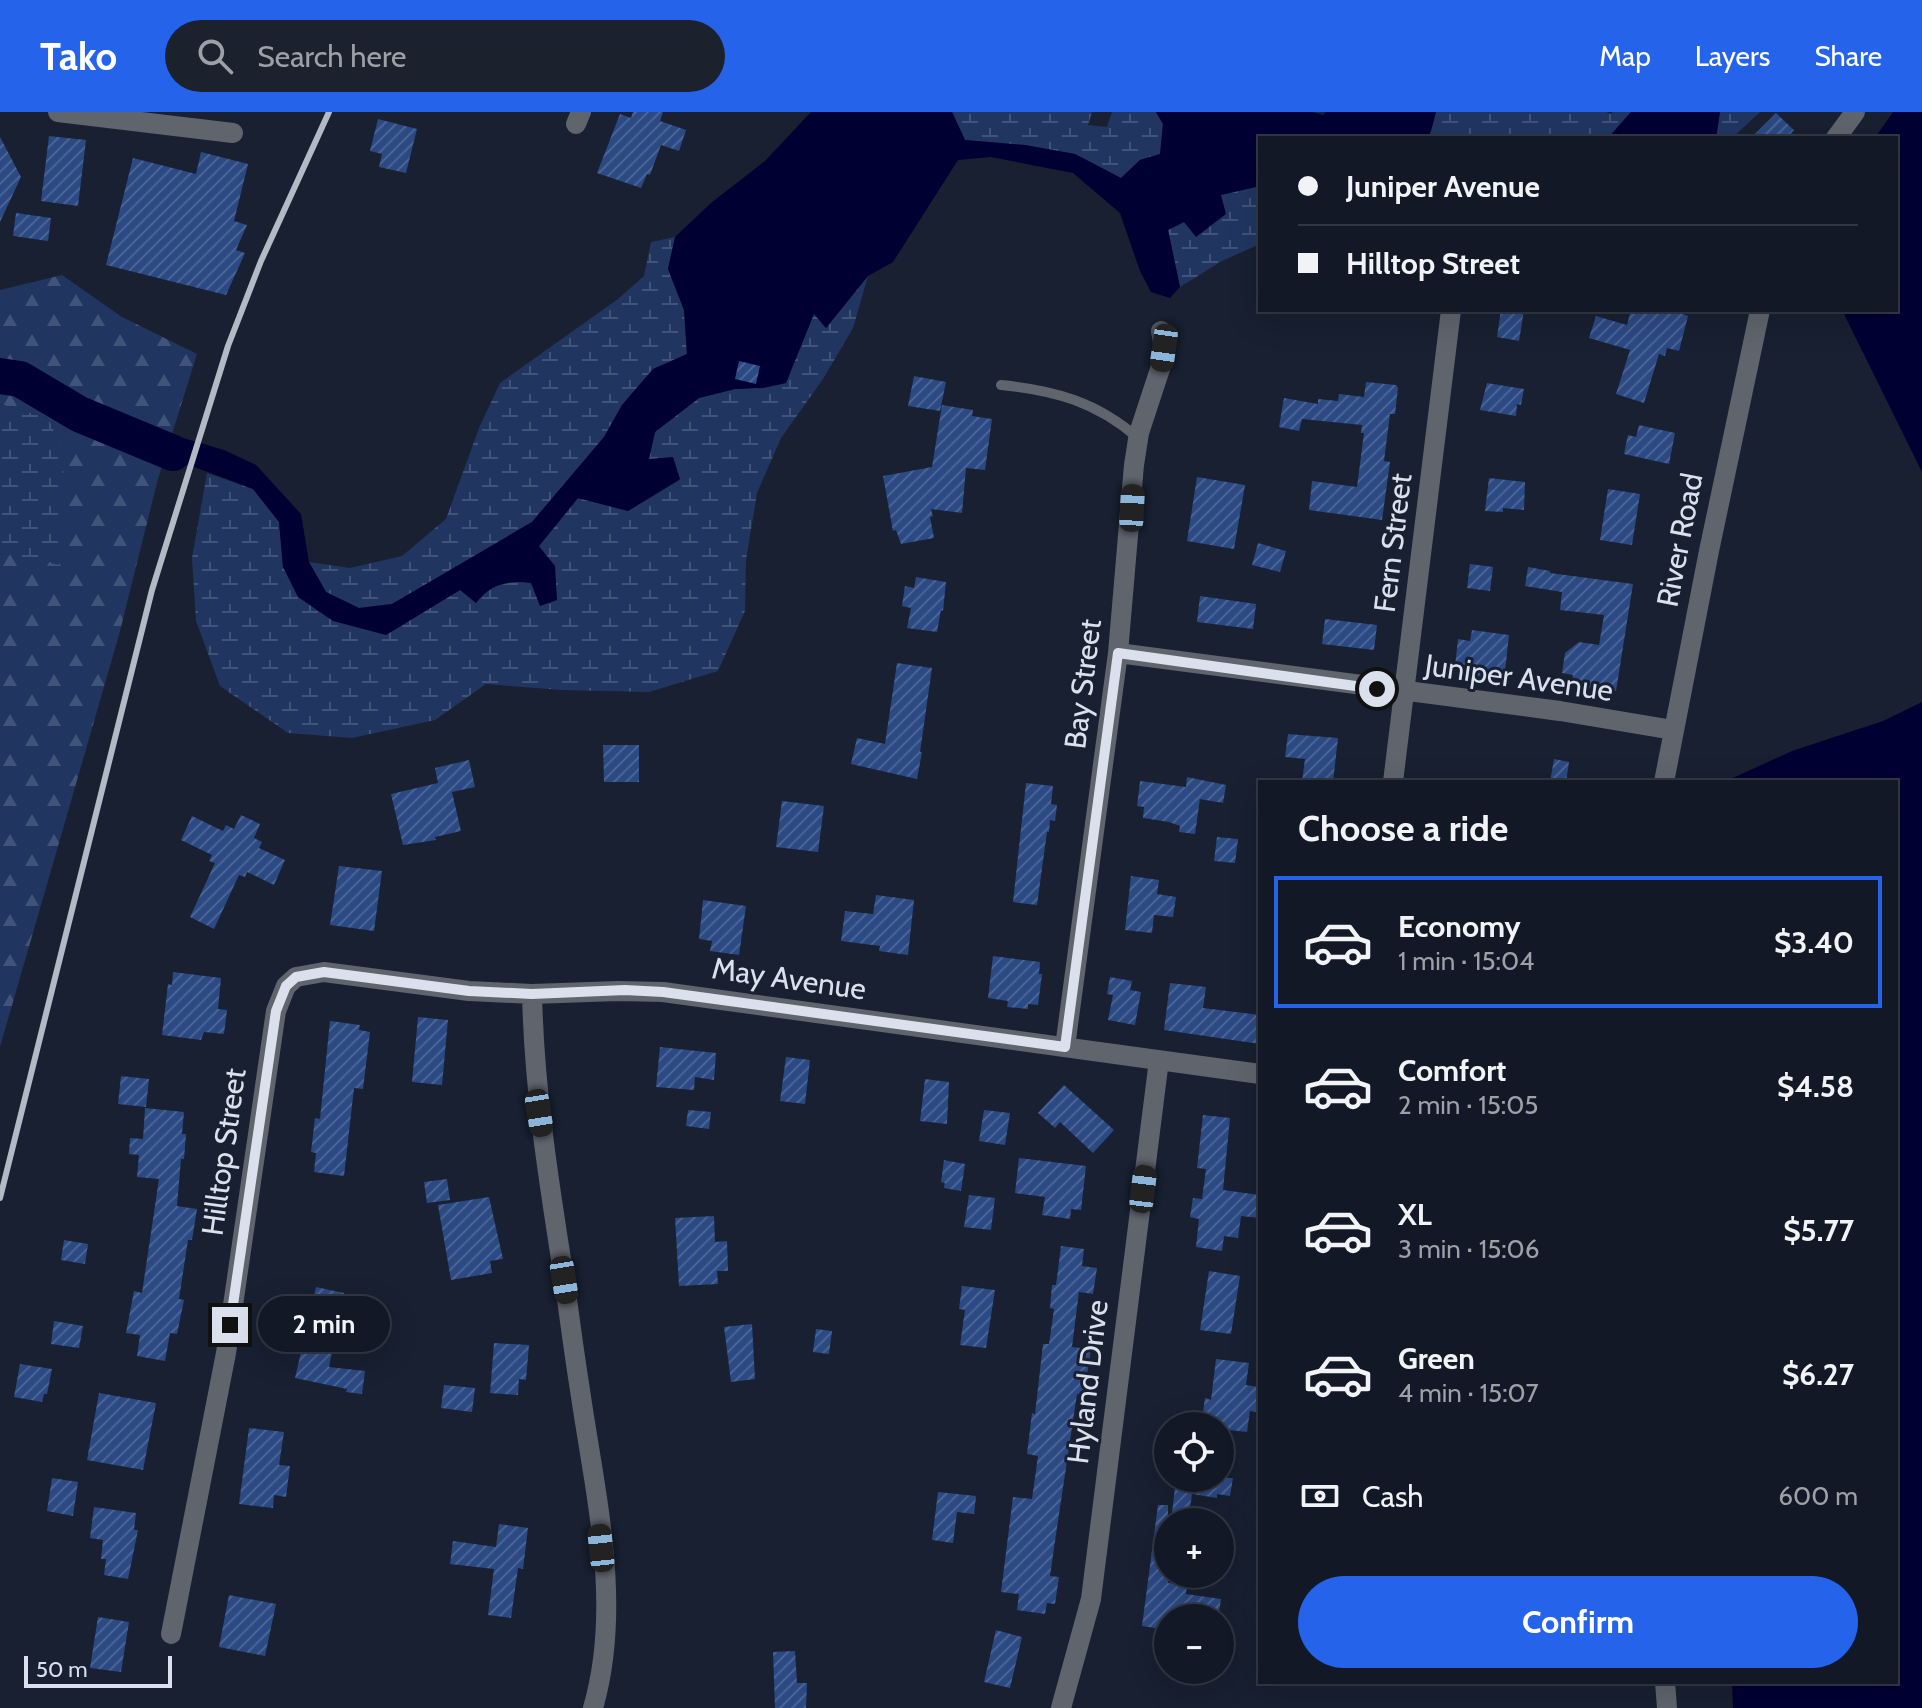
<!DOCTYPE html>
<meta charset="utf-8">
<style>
:root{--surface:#121825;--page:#1b212d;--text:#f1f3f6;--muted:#9ca0a7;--line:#313742;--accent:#2563eb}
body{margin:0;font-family:Cabin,sans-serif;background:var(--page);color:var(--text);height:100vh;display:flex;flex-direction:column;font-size:30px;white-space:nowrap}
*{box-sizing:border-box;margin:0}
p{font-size:26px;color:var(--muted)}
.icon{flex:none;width:44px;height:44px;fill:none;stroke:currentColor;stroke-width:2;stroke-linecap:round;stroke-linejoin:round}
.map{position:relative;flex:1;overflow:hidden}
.side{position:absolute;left:1258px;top:668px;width:640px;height:904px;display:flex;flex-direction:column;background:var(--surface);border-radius:0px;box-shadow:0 8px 32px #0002,0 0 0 2px var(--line)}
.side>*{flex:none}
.hud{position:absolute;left:1258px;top:24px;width:640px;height:176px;border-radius:0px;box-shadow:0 8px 32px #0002,0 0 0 2px var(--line);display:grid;align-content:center;height:176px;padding:0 40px;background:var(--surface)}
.buttons{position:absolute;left:1154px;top:1300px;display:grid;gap:16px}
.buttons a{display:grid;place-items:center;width:80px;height:80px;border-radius:50%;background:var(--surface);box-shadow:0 8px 32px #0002,0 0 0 2px var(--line);font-size:40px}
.scale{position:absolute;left:24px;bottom:20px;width:148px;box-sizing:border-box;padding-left:8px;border:4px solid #dae1ec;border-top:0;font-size:22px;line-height:28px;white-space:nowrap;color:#dae1ec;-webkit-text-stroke:6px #182031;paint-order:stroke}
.end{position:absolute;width:36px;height:36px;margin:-18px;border:10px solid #dae1ec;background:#111;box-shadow:0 0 0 4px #111}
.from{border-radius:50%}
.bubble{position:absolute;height:56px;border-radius:28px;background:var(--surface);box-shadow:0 8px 32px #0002,0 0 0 2px var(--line);font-size:26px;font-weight:700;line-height:56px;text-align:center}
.car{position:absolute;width:24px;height:48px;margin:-24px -12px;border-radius:10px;box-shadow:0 0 6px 2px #0007;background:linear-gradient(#222 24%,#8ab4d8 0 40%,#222 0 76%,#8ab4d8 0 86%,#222 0)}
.hud b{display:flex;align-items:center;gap:28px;height:76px;font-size:30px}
.hud b+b{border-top:2px solid var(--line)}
.hud i{width:20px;height:20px;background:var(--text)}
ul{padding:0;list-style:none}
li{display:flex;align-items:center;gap:24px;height:132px;margin:0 16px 12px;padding:0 24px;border:4px solid transparent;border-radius:0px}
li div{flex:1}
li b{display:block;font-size:30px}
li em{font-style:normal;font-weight:700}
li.on{border-color:var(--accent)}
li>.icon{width:72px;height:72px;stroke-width:1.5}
h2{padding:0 40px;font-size:36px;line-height:96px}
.pay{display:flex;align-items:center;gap:20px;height:88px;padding:0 40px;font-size:30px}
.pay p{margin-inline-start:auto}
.cta{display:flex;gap:16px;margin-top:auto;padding:16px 40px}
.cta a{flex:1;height:92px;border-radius:48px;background:var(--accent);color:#fff;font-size:32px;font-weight:700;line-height:92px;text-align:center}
header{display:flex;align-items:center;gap:48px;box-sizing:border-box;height:112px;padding:0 40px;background:var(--accent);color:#fff}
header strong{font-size:38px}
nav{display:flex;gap:44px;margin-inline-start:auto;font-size:28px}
.search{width:560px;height:72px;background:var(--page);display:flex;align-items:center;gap:20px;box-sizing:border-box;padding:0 28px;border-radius:44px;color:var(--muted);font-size:30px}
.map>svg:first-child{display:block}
.forest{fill:url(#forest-firs)}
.wetland{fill:url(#wetland-marsh)}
.water{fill:#003}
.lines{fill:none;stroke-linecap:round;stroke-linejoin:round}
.river{stroke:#003;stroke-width:36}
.building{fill:url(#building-hatch)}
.service{stroke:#5f646d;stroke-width:10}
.minor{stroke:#5f646d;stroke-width:20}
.tertiary{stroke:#5f646d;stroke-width:20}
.rail{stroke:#b2bac6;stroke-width:6}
.route{stroke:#dae1ec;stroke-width:10}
.labels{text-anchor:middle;stroke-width:6;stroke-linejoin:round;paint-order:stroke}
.street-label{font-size:30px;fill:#dae1ec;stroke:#182031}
</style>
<header>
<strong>Tako</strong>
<div class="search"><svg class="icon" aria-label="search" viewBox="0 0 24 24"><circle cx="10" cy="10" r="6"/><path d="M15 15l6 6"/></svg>Search here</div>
<nav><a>Map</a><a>Layers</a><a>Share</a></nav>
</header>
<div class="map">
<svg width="1922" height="1596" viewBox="0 0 1922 1596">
<defs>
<pattern id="forest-firs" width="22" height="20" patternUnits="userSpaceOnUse" patternTransform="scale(2)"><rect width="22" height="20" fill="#203661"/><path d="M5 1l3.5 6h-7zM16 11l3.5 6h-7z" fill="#405378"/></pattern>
<pattern id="wetland-marsh" width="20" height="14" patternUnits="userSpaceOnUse" patternTransform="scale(2)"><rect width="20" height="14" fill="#203661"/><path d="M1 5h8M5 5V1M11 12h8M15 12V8" fill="none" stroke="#405378"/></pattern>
<pattern id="building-hatch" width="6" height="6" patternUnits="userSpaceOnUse" patternTransform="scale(2)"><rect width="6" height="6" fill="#2b4983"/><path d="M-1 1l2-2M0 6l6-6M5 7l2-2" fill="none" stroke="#496395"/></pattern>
</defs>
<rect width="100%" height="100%" fill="#182031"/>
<path class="forest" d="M 62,163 L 122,205 L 197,242 L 158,367 L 119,523 L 0,935 L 0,441 L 59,452 L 48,306 L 0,292 L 0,178 Z"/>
<path class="wetland" d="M 952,0 L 1092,0 L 1088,13 L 1107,15 L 1112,0 L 1156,0 L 1163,12 L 1160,42 L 1140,48 L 1121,66 L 1075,42 L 1025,33 L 965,28 Z
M 1436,0 L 1606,0 L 1611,2 L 1613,0 L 1631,0 L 1608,26 L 1429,26 Z
M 1720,0 L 1760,0 L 1732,26 L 1716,26 Z
M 1260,74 L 1260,132 L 1222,149 L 1180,175 L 1168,118 L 1184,110 L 1197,124 L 1221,83 Z
M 675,125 L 668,157 L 684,198 L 687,242 L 653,257 L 622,293 L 604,325 L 532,410 L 392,492 L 359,496 L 326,480 L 309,450 L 350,456 L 402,444 L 446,407 L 479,316 L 500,271 L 618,187 L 644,164 L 651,130 Z
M 868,164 L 853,216 L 823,267 L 781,326 L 757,381 L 746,448 L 745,499 L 718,559 L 649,580 L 561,578 L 486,572 L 435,608 L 352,626 L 288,621 L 220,574 L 196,509 L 192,446 L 207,361 L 253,377 L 279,410 L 283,455 L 386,523 L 460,478 L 488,476 L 518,469 L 531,471 L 539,434 L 578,386 L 628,399 L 680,368 L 649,347 L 655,320 L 699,286 L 735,277 L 763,276 L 786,271 L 814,201 L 826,216 Z
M 0,292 L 48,306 L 64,341 L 59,453 L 0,441 Z"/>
<path class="water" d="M 811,0 L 952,0 L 965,28 L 1025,33 L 1075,42 L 1121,66 L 1140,48 L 1160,42 L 1163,12 L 1156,0 L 1312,0 L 1323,3 L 1326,0 L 1436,0 L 1429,26 L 1260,26 L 1260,74 L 1221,83 L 1226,102 L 1196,125 L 1184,110 L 1168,118 L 1180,175 L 1170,186 L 1151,180 L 1140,159 L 1120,101 L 1073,61 L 991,45 L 958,48 L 893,150 L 868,164 L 826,216 L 814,202 L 786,271 L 763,276 L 735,277 L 699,286 L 655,320 L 649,347 L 673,345 L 680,367 L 628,399 L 578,386 L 539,434 L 555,454 L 557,488 L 540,494 L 531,471 C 507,468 491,472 476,491 L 460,478 L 386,523 L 333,509 L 298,485 L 283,455 L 279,410 L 253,377 L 152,339 L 109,310 L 142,314 L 224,338 L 256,353 L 301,402 L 309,450 L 326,480 L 359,496 L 392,492 L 532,410 L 604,325 L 622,293 L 653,257 L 687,242 L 684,198 L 668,157 L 675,125 L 711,91 L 765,49 Z
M 1631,0 L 1720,0 L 1716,26 L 1608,26 Z
M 1893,0 L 1922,0 L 1922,360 L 1842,198 L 1896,198 L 1896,26 L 1875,26 Z
M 1922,590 L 1922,1596 L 1733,1596 L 1732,1570 L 1896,1570 L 1896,670 L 1724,670 L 1792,639 L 1883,609 Z"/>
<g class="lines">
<path class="river" d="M 0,264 L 20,267 L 79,302 L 173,341"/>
</g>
<path class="building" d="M 633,0 L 663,0 L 660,9 L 686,18 L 679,39 L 661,33 L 650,63 L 647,62 L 641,76 L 597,61 L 620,2 L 631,6 Z
M 1776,1 L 1794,18 L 1787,26 L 1751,26 Z
M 378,7 L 417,17 L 406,61 L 379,55 L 382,42 L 370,39 Z
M 49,24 L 86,28 L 78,94 L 41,89 Z
M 0,25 L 21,65 L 0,110 Z
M 201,40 L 248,52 L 234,109 L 247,113 L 236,138 L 245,141 L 226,183 L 106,153 L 133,46 L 196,62 Z
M 16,101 L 51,106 L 48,129 L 13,124 Z
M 1501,198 L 1524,198 L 1519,229 L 1497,225 Z
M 1631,198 L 1680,198 L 1679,201 L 1688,204 L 1679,239 L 1667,236 L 1665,244 L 1659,242 L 1644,291 L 1616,282 L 1630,238 L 1589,226 L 1596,204 L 1627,213 Z
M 739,249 L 760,254 L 756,272 L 735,267 Z
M 914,264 L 946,270 L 940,299 L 908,294 Z
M 1366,270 L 1396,273 L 1398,276 L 1395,302 L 1390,302 L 1384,349 L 1390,350 L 1382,408 L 1309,398 L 1312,369 L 1357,375 L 1364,321 L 1361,321 L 1362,313 L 1302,307 L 1299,319 L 1279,315 L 1284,286 L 1318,292 L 1318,287 L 1338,289 L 1339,282 L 1364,285 Z
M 1487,271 L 1524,277 L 1521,293 L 1517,292 L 1516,304 L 1480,298 Z
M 942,293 L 973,298 L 972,304 L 992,307 L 985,358 L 966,356 L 962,401 L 931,397 L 933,404 L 930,405 L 934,426 L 901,432 L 896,418 L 893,419 L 883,364 L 932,355 Z
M 1639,313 L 1675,321 L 1669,352 L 1624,342 L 1628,323 L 1636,325 Z
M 1197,365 L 1245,373 L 1234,437 L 1187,429 Z
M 1489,366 L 1525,370 L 1524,398 L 1503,396 L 1503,400 L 1485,399 Z
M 1608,377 L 1640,382 L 1632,433 L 1600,428 Z
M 1258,431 L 1286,439 L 1280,460 L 1252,453 Z
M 1470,452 L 1493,455 L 1490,479 L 1467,476 Z
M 1528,455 L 1550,459 L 1550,461 L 1633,472 L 1616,579 L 1572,574 L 1573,563 L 1562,561 L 1565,541 L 1579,530 L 1599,533 L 1604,503 L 1560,498 L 1562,480 L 1525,474 Z
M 916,465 L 946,470 L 943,499 L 941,498 L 937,520 L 907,516 L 911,496 L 902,494 L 905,474 L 914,476 Z
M 1200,484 L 1256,492 L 1253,517 L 1197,510 Z
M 1325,507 L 1377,513 L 1374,538 L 1322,532 Z
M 1472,518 L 1509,523 L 1505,560 L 1500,559 L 1499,567 L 1465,562 L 1466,555 L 1455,554 L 1458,527 L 1470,529 Z
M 897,551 L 932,556 L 920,640 L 922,640 L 917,667 L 851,652 L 857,626 L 885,632 Z
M 1288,622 L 1338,626 L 1333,670 L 1302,670 L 1305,647 L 1285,645 Z
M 603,633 L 639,633 L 639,670 L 604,670 Z
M 1554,647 L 1569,650 L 1566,670 L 1550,670 Z
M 469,648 L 475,675 L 452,680 L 461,719 L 435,725 L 436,728 L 403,733 L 391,682 L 438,671 L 435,656 Z
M 1187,665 L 1226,673 L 1223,691 L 1200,687 L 1195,722 L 1179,720 L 1180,714 L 1169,710 L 1143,706 L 1144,695 L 1137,694 L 1140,669 L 1186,675 Z
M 1026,671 L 1053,674 L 1051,692 L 1057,693 L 1055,709 L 1050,708 L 1049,720 L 1047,720 L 1037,793 L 1013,790 Z
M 782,689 L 824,694 L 818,740 L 776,735 Z
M 241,703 L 260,712 L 254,726 L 262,730 L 259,736 L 285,748 L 274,773 L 247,760 L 245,765 L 239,763 L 214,817 L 190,805 L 215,751 L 209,749 L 212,743 L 181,728 L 192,704 L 223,719 L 226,713 L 234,717 Z
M 1217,725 L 1238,727 L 1235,751 L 1214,749 Z
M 339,754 L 382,759 L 374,819 L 330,813 Z
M 1131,764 L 1159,768 L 1157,782 L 1176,785 L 1173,805 L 1154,803 L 1152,821 L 1125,818 Z
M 876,783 L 914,788 L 908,843 L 879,839 L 880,834 L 841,829 L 845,799 L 873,802 Z
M 703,788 L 746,794 L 739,843 L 710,839 L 712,829 L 699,827 Z
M 993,844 L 1040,850 L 1039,862 L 1042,862 L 1038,893 L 1028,892 L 1028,897 L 1007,895 L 1008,889 L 988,886 Z
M 173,860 L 221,866 L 218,897 L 227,898 L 224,922 L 204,920 L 201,928 L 162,923 L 168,872 L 172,873 Z
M 1110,865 L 1132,869 L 1130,878 L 1141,880 L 1135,913 L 1108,908 L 1113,883 L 1107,882 Z
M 1170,871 L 1206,875 L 1203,896 L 1260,903 L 1260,932 L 1164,918 Z
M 418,905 L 448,908 L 442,973 L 412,970 Z
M 330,909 L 360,913 L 359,918 L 370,920 L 363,977 L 354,976 L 344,1064 L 314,1060 L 316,1041 L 311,1040 L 315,1006 L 320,1007 Z
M 660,935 L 716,941 L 714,968 L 695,965 L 694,978 L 656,975 Z
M 786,945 L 810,948 L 805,992 L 780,989 Z
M 121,964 L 149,967 L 146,995 L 118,992 Z
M 925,967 L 949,970 L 947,1012 L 920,1009 Z
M 1064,973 L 1114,1018 L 1093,1041 L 1060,1010 L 1055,1016 L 1038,1001 Z
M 145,996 L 184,1000 L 182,1022 L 186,1022 L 184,1047 L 181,1047 L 177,1094 L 197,1097 L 192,1128 L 188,1128 L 179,1187 L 184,1188 L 177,1222 L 170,1221 L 165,1249 L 137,1244 L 140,1223 L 126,1221 L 134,1179 L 142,1181 L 159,1067 L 137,1065 L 139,1043 L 129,1042 L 130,1026 L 143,1027 Z
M 688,998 L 711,1000 L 709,1017 L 686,1014 Z
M 984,998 L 1010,1001 L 1005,1033 L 979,1029 Z
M 1203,1003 L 1230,1006 L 1223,1078 L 1260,1083 L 1260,1106 L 1241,1104 L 1238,1126 L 1224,1124 L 1222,1139 L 1196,1135 L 1199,1107 L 1190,1105 L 1193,1086 L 1202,1087 L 1206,1057 L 1197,1056 Z
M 1019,1046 L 1086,1054 L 1081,1098 L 1071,1097 L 1070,1107 L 1042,1103 L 1045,1085 L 1015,1081 Z
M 944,1048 L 965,1052 L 961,1079 L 944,1076 L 945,1071 L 941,1070 Z
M 447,1067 L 450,1088 L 427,1091 L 424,1070 Z
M 969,1083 L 995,1086 L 991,1118 L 964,1115 Z
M 489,1085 L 503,1147 L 490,1149 L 492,1161 L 451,1168 L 438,1093 Z
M 714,1104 L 715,1130 L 727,1129 L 728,1159 L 717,1159 L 718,1172 L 679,1174 L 675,1106 Z
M 64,1128 L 88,1132 L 85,1152 L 61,1148 Z
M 1061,1134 L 1084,1137 L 1082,1154 L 1097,1156 L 1093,1182 L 1079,1180 L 1072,1235 L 1091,1237 L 1084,1283 L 1077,1282 L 1055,1429 L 1050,1464 L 1059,1465 L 1055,1492 L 1047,1491 L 1045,1502 L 1017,1498 L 1019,1482 L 1001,1480 L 1013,1385 L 1032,1387 L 1038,1344 L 1027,1342 L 1032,1301 L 1035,1302 L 1043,1232 L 1049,1232 L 1054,1197 L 1050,1196 L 1052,1173 L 1056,1173 Z
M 1209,1159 L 1240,1164 L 1231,1222 L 1200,1218 Z
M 962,1174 L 995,1178 L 986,1236 L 960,1233 L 965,1198 L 959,1197 Z
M 316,1175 L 344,1181 L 329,1255 L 365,1259 L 362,1282 L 346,1280 L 347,1277 L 295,1266 Z
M 54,1209 L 83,1214 L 79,1236 L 51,1232 Z
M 752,1212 L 755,1267 L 731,1270 L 724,1215 Z
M 816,1217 L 832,1219 L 829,1242 L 813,1240 Z
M 494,1231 L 529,1233 L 526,1268 L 519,1267 L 518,1283 L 490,1281 Z
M 1216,1247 L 1249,1251 L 1246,1273 L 1259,1275 L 1256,1300 L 1250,1299 L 1247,1320 L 1220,1317 L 1220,1314 L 1201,1314 L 1205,1286 L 1211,1288 Z
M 20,1252 L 52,1257 L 47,1282 L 44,1282 L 42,1290 L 14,1285 Z
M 444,1273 L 475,1276 L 472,1300 L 441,1296 Z
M 99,1281 L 156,1291 L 143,1358 L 87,1348 Z
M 249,1316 L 284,1320 L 279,1353 L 290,1354 L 286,1385 L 274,1383 L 273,1396 L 239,1392 Z
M 52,1366 L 78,1370 L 73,1404 L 47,1399 Z
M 1176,1366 L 1233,1366 L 1230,1384 L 1217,1382 L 1217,1386 L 1192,1382 L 1188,1410 L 1171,1410 Z
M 938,1380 L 976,1384 L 974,1402 L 957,1400 L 953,1431 L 932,1428 Z
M 1158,1393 L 1168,1393 L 1168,1471 L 1187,1473 L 1186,1482 L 1221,1487 L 1218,1506 L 1168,1506 L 1168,1518 L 1142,1514 Z
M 94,1395 L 136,1401 L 134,1418 L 138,1418 L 128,1467 L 104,1463 L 106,1447 L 101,1447 L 103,1428 L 90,1426 Z
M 499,1412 L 528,1416 L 523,1457 L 518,1456 L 511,1506 L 488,1503 L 494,1457 L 450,1452 L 453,1429 L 496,1435 Z
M 229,1483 L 276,1492 L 265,1544 L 219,1535 Z
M 98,1505 L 129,1510 L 121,1560 L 90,1556 Z
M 996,1518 L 1022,1525 L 1010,1576 L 984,1570 Z
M 795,1539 L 797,1571 L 807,1571 L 806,1596 L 775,1596 L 773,1540 Z"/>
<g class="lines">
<path class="service" d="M 1001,273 C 1054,278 1097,290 1138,326"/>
<path class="minor" d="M 58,0 L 233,21
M 576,12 L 581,0
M 1118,541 L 1560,599 L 1673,618
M 1393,670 L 1451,198
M 532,882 C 534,972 547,1058 561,1147 C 568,1191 573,1235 580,1278 C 595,1382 623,1493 593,1596
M 1065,935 L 1118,541 L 1134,353 L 1139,321 L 1161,254 L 1164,236 L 1161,219
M 171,1522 L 226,1241 L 276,899 L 286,874 L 296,865 L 324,860 L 469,879 L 532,882 L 618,879 L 663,880 L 1260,962
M 1061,1596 L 1091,1487 L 1159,948"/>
<path class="tertiary" d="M 1836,26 L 1855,0
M 1664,670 L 1709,439 L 1760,198
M 1665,1570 L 1667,1596"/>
<path class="rail" d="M 0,1086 L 152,478 L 228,234 L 261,149 L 329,0"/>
</g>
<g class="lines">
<path class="route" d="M 230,1213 L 276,899 L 286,874 L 296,865 L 324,860 L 469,879 L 532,882 L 625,878 L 663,880 L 1065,935 L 1118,541 L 1377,577"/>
</g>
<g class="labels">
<g class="street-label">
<text transform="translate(1680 428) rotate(-79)" y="10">River Road</text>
<text transform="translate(1393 431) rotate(-83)" y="10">Fern Street</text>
<text transform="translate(1519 566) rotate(8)" y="10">Juniper Avenue</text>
<text transform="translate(1083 572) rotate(-83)" y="10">Bay Street</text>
<text transform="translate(789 867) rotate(8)" y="10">May Avenue</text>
<text transform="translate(224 1040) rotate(-82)" y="10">Hilltop Street</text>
<text transform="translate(1088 1270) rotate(-83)" y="10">Hyland Drive</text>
</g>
</g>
</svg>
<div class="buttons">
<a><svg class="icon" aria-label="locate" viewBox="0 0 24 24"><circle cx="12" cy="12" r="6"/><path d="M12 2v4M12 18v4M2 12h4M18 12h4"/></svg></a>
<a>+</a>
<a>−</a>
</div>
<div class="scale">50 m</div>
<i class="end from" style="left:1377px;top:577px"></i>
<i class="end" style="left:230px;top:1213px"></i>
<div class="bubble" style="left:258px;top:1184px;width:132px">2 min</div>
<i class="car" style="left:1164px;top:236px;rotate:188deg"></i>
<i class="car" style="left:1132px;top:396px;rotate:3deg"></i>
<i class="car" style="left:539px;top:1001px;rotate:171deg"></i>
<i class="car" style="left:1143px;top:1077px;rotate:7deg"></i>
<i class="car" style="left:564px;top:1168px;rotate:171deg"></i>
<i class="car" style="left:601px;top:1436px;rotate:354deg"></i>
<div class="hud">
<b><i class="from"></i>Juniper Avenue</b>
<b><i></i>Hilltop Street</b>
</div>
<section class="side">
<h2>Choose a ride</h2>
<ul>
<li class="on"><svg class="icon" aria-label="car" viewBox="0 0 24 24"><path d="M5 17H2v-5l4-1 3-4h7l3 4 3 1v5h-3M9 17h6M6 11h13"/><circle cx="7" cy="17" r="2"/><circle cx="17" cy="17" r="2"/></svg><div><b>Economy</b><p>1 min · 15:04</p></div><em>$3.40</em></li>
<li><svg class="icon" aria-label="car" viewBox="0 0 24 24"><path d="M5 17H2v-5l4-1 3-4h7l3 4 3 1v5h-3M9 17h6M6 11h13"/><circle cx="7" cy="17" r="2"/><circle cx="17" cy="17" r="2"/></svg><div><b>Comfort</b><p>2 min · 15:05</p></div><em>$4.58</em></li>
<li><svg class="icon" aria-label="car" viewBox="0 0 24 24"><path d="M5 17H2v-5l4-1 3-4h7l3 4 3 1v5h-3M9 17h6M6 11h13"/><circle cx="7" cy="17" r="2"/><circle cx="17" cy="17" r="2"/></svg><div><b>XL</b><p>3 min · 15:06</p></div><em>$5.77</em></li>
<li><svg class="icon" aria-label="car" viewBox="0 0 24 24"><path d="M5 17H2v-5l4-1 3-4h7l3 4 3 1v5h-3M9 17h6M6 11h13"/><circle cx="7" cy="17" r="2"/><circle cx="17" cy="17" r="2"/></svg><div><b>Green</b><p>4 min · 15:07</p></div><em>$6.27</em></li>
</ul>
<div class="pay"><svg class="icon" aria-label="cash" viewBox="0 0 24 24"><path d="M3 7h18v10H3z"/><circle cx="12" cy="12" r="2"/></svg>Cash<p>600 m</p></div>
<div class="cta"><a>Confirm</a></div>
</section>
</div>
